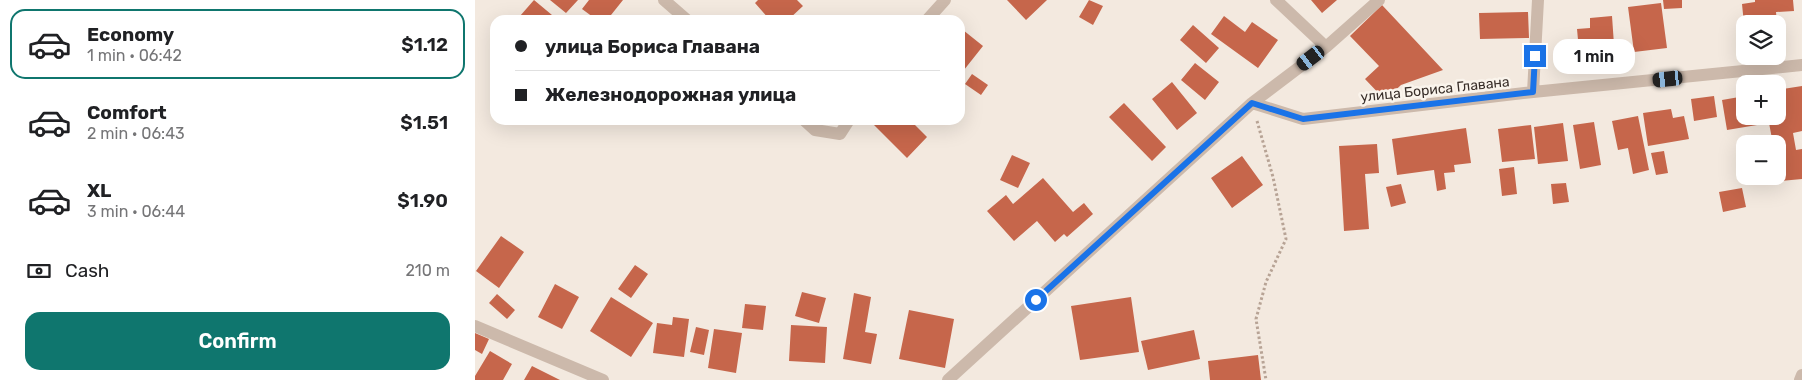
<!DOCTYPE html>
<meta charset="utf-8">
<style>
:root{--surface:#fff;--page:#f2f2f2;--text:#202124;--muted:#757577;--line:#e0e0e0;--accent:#0f766e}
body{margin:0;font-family:Rubik,sans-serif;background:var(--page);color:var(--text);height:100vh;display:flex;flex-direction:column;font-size:19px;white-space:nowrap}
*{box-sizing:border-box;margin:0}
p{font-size:16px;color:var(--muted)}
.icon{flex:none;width:28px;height:28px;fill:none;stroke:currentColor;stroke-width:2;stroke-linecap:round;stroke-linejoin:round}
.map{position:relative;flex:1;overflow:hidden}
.drawer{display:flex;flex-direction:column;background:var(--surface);width:475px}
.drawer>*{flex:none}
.top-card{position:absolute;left:15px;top:15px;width:475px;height:110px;border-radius:15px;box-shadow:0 5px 20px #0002;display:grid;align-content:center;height:110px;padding:0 25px;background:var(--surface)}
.fabs{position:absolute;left:1261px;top:15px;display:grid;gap:10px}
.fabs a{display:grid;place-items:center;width:50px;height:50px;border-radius:10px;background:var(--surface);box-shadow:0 5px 20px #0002;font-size:25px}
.end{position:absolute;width:22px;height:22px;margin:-11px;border:6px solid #1a73e8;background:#fff;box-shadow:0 0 0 2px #fff}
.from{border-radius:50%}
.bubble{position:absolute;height:35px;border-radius:15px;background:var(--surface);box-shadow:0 5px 20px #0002;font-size:16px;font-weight:600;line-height:35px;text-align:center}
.car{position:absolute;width:15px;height:30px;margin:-15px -8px;border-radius:6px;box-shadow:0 0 4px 1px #0007;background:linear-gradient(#222 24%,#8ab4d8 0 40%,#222 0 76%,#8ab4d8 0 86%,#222 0)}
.top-card b{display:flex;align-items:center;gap:18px;height:48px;font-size:19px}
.top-card b+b{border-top:1px solid var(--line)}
.top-card i{width:12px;height:12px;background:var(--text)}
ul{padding:9px 0 0;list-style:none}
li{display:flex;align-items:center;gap:15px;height:70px;margin:0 10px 8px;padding:0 15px;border:2px solid transparent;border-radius:15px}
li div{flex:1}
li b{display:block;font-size:19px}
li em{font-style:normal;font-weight:600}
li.active{border-color:var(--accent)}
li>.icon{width:45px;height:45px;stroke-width:1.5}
.pay{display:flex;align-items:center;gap:12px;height:55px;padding:0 25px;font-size:19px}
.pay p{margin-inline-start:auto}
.action{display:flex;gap:10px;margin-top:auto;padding:10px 25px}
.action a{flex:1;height:58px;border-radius:15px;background:var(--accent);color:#fff;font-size:20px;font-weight:600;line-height:58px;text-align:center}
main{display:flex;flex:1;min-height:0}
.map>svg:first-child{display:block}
.building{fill:#c6664b}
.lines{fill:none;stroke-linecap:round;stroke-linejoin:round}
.path{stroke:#b7a395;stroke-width:3;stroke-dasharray:2.5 2.5;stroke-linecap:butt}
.minor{stroke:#ccb9ab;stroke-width:12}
.route{stroke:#1a73e8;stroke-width:6}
.labels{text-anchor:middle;stroke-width:5;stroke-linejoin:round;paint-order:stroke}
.street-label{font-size:14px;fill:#392f2a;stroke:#faf4ec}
</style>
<main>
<section class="drawer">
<ul>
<li class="active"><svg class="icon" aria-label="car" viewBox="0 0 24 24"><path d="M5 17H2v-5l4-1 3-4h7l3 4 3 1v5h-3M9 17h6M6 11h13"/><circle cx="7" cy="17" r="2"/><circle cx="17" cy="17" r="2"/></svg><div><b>Economy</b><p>1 min · 06:42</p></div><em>$1.12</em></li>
<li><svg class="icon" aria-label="car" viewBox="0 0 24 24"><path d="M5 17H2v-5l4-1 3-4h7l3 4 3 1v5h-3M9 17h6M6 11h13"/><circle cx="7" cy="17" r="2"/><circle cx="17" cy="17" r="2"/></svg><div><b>Comfort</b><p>2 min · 06:43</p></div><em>$1.51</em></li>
<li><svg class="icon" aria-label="car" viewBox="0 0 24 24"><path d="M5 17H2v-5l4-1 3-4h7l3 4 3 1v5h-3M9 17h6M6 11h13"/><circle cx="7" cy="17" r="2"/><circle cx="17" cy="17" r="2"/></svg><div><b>XL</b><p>3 min · 06:44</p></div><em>$1.90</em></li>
</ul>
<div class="pay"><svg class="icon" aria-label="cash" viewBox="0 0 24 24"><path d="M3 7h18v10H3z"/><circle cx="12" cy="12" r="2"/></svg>Cash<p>210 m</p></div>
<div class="action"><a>Confirm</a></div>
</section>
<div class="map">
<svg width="1327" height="380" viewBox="0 0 1327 380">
<rect width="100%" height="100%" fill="#f3e9df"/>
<path class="building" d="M 59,0 L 83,20 L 50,20 L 45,16 Z
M 75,0 L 103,0 L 91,13 Z
M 114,0 L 148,0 L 132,20 L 122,20 L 107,9 Z
M 283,0 L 322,0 L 328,6 L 313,20 L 295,20 L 280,3 Z
M 532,0 L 572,0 L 551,20 Z
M 614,0 L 628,6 L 618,25 L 604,17 Z
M 836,0 L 862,0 L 847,13 Z
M 1188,0 L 1207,0 L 1207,8 L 1189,9 Z
M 1280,0 L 1318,0 L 1319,11 L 1301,12 L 1302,24 L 1269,24 L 1267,4 L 1280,2 Z
M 1186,3 L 1192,48 L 1159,52 L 1153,7 Z
M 907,5 L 968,70 L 926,85 L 910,100 L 890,79 L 904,66 L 875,36 Z
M 1053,12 L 1054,38 L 1005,39 L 1004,13 Z
M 749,16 L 770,32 L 777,22 L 803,40 L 783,68 L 736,34 Z
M 1137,16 L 1140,59 L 1105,61 L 1102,29 L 1115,28 L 1115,18 Z
M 718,25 L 744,48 L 731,63 L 705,40 Z
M 488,30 L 508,46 L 485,75 L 485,34 Z
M 720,63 L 744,82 L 730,100 L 706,80 Z
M 497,74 L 513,85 L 506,95 L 490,84 Z
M 697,82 L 722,113 L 702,130 L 677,99 Z
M 1327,86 L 1327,131 L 1318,133 L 1321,150 L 1327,149 L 1327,179 L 1286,183 L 1285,176 L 1302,176 L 1302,144 L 1298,144 L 1294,123 L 1252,130 L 1247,100 L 1270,96 L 1270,116 L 1302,116 L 1302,90 Z
M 1239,96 L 1242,117 L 1219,121 L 1216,99 Z
M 649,103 L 691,147 L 677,161 L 634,117 Z
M 1196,109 L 1198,118 L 1209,116 L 1214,139 L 1173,146 L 1168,113 Z
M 1163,116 L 1174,170 L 1158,174 L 1153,148 L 1143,150 L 1137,121 Z
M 404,120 L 435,120 L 452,137 L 432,158 L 399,125 Z
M 1119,122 L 1126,165 L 1105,169 L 1098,125 Z
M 1088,123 L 1093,161 L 1063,164 L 1059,127 Z
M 1056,125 L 1060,159 L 1027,162 L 1023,129 Z
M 991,128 L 996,163 L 979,165 L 980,172 L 969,173 L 971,189 L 962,191 L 959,170 L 922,175 L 917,139 Z
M 902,144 L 904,173 L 890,174 L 894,229 L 869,231 L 864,146 Z
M 1189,151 L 1193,173 L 1181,175 L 1176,153 Z
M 537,155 L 555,163 L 543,188 L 525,180 Z
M 767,156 L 788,185 L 757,208 L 736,178 Z
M 1039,167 L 1042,194 L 1027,196 L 1024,169 Z
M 568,178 L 598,212 L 609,203 L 618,214 L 592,237 L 589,234 L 580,242 L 562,221 L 539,241 L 512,211 L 531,195 L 538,204 Z
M 1091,183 L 1094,202 L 1078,204 L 1076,184 Z
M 926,184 L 931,203 L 916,207 L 911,187 Z
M 1267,188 L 1271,207 L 1248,212 L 1244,192 Z
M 26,236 L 49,252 L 24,288 L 1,271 Z
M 160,265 L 173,274 L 156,298 L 143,289 Z
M 80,284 L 104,297 L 87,329 L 63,317 Z
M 327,292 L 351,298 L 344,323 L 320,316 Z
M 379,293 L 396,297 L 390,332 L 402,334 L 396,364 L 368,359 Z
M 22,294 L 40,310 L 32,319 L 14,303 Z
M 136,297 L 178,323 L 156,357 L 115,331 Z
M 656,297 L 664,352 L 605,360 L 596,306 Z
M 270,304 L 291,306 L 288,330 L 267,328 Z
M 434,310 L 479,319 L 470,368 L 424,359 Z
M 198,317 L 214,319 L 209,357 L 178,353 L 182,323 L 197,325 Z
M 316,325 L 352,327 L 350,363 L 314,361 Z
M 221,327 L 234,330 L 229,355 L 215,352 Z
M 239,329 L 267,333 L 261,373 L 233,368 Z
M 719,330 L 725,359 L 673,370 L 666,341 Z
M 0,333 L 14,339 L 7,354 L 0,350 Z
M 15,351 L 37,364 L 28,380 L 0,380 L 0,376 Z
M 783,355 L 786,380 L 735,380 L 733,361 Z
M 57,366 L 85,380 L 49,380 Z"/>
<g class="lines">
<path class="path" d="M 782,121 L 798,177 L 811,239 L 791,282 L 781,319 L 791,380"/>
<path class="minor" d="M 189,0 L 212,20
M 801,0 L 851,47
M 452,20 L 470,0
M 1058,92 L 1063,0
M 777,103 L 828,119 L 1058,92 L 1327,65
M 329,120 L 340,130 L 365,134 L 374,120
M 0,326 L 128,380
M 473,380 L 777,103 L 851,47 L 904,0
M 1325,380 L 1327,375"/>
</g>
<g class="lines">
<path class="route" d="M 561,300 L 777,103 L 828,119 L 1058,92 L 1060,56"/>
</g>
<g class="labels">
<g class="street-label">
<text transform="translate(960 89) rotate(-6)" y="5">улица Бориса Главана</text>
</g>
</g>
</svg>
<div class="fabs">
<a><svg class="icon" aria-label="layers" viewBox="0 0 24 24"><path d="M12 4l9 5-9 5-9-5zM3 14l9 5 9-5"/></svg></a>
<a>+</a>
<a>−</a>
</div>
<i class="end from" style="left:561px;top:300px"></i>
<i class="end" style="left:1060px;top:56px"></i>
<div class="bubble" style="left:1078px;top:39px;width:82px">1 min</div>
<i class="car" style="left:836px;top:58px;rotate:233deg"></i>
<i class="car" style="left:1193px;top:79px;rotate:264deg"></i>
<div class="top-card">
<b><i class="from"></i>улица Бориса Главана</b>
<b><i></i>Железнодорожная улица</b>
</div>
</div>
</main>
